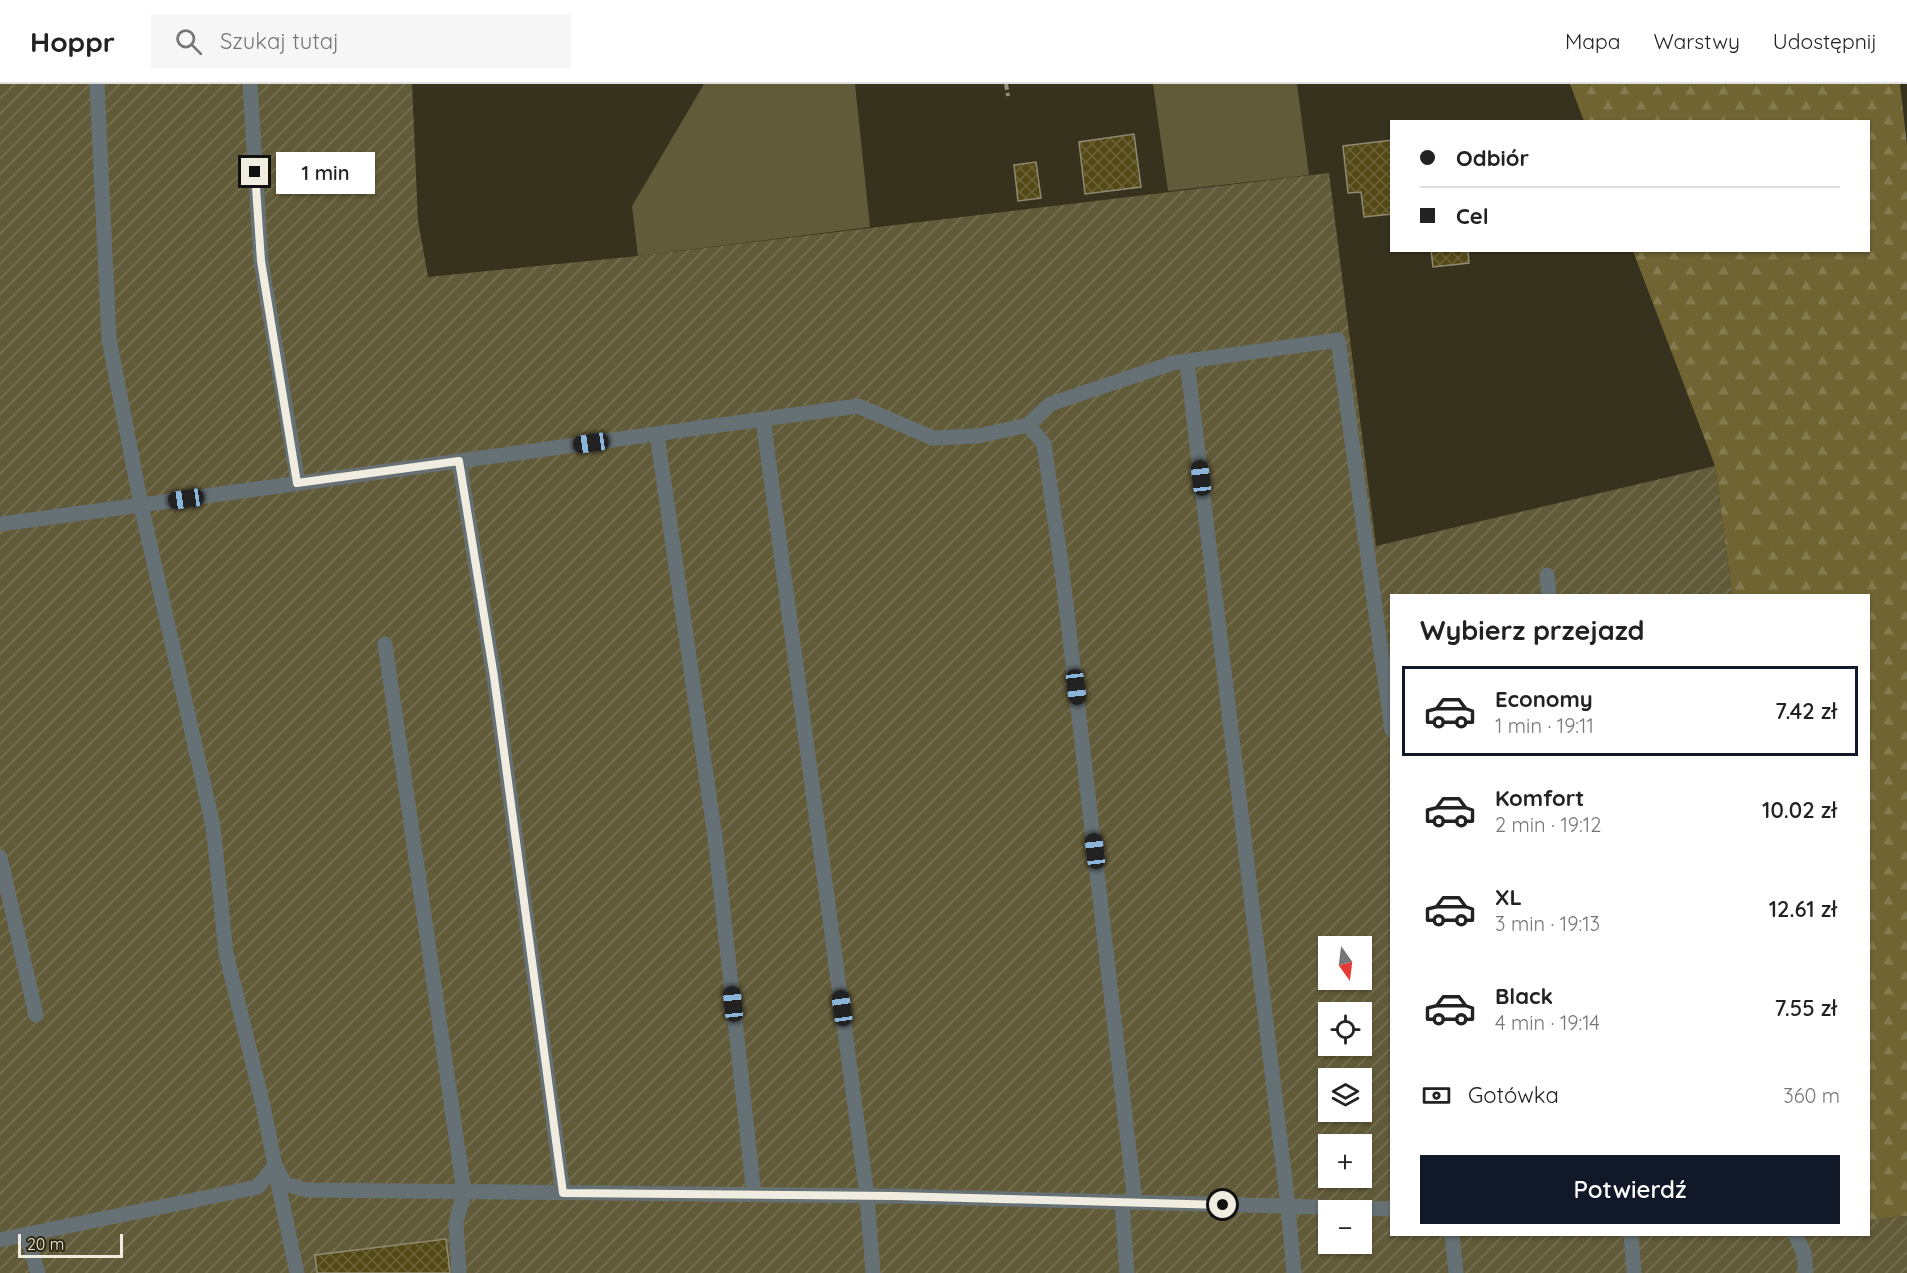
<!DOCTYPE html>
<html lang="pl">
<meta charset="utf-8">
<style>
:root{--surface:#fff;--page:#f6f6f6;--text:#222;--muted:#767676;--line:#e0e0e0;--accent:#111827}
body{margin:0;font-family:Quicksand,sans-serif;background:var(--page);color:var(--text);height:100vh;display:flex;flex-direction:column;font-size:22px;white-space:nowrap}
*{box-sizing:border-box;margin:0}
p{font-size:20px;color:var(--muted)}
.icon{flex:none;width:33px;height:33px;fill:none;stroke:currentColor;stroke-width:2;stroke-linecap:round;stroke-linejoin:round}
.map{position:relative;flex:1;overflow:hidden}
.details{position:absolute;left:1390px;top:510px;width:480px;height:642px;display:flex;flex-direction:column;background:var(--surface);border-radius:0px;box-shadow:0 2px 4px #0004}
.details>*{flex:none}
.hud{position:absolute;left:1390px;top:36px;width:480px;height:132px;border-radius:0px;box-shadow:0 2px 4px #0004;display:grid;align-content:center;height:132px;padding:0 30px;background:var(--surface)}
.needle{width:39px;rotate:166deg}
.controls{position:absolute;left:1318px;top:852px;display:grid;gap:12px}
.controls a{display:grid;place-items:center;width:54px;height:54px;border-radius:0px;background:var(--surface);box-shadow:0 2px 4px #0004;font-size:30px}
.scale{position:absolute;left:18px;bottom:15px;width:105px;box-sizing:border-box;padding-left:6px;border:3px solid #f0ede0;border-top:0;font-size:16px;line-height:21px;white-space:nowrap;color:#f0ede0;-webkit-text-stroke:4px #2c2813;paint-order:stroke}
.end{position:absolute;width:27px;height:27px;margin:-14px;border:8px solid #f0ede0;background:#111;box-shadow:0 0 0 3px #111}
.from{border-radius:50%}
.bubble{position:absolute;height:42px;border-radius:0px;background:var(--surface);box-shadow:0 2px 4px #0004;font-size:20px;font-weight:600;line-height:42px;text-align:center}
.car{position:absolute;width:18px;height:36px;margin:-18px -9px;border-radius:8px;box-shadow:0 0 4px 2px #0007;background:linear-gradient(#222 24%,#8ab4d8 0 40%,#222 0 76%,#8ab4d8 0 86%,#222 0)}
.hud b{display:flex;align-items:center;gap:21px;height:57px;font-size:22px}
.hud b+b{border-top:2px solid var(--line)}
.hud i{width:15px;height:15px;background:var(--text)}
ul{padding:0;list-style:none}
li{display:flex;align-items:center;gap:18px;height:90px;margin:0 12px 9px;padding:0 18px;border:3px solid transparent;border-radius:0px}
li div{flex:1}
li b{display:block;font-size:22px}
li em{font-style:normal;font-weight:600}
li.active{border-color:var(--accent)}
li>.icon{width:54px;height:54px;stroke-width:1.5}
h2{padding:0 30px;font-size:27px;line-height:72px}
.pay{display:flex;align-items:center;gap:15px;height:66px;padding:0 30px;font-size:22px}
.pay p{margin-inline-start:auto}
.primary-button{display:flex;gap:12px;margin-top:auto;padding:12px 30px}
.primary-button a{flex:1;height:69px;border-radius:0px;background:var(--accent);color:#fff;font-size:24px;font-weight:600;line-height:69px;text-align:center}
header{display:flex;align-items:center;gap:36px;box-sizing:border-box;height:84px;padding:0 30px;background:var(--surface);border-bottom:2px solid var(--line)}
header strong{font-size:28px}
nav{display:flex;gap:33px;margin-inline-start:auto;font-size:21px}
.search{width:420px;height:54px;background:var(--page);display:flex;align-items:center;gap:15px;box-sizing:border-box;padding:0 21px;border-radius:0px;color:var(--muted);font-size:22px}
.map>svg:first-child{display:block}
.grass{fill:#625b39}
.forest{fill:url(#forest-firs)}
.garden{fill:url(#garden-furrows);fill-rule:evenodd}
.building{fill:url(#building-cross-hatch);stroke:#8f8a72;stroke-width:1.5}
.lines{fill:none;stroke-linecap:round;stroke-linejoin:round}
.path{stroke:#959180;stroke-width:4;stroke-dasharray:6 3;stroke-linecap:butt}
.service{stroke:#657175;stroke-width:15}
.route{stroke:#f0ede0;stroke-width:8}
</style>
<header>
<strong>Hoppr</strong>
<div class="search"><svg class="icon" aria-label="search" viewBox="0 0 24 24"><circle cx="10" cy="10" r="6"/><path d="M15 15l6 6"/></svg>Szukaj tutaj</div>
<nav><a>Mapa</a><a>Warstwy</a><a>Udostępnij</a></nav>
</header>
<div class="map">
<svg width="1907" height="1189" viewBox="0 0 1907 1189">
<defs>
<pattern id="forest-firs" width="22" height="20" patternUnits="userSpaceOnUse" patternTransform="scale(1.5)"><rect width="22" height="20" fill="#6f6432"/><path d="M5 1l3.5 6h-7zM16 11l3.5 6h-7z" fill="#847a4f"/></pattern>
<pattern id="garden-furrows" width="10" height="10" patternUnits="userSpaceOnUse" patternTransform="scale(1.5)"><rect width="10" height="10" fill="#625b39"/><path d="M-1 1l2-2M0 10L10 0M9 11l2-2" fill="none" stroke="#797355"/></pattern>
<pattern id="building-cross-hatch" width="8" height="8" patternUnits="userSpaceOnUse" patternTransform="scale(1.5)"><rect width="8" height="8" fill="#544916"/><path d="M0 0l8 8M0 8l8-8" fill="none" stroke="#6d6438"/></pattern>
</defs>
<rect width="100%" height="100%" fill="#36321d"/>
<path class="grass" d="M 704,0 L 855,0 L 870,143 L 638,172 L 632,122 Z
M 1153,0 L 1297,0 L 1309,91 L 1168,107 Z"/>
<path class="forest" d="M 1570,0 L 1900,0 L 1907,61 L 1907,1132 L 1869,1137 L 1869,512 L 1732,511 L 1715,382 L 1633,167 L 1869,166 L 1869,38 L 1584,37 Z"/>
<path class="garden" d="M 0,0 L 412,0 L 418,137 L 428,193 L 638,172 L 1329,89 L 1376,462 L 1715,382 L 1732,511 L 1392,512 L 1392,1150 L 1869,1150 L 1869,1137 L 1907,1132 L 1907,1189 L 0,1189 ZM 1329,862 L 1362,862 L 1362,896 L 1329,896 ZM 1329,928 L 1362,928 L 1362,962 L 1329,962 ZM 1329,994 L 1362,994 L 1362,1028 L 1329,1028 ZM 1329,1060 L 1362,1060 L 1362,1094 L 1329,1094 ZM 1329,1126 L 1362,1126 L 1362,1160 L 1329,1160 Z"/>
<path class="building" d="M 1134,50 L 1141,103 L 1085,110 L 1079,58 Z
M 1392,56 L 1392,130 L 1364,133 L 1361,108 L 1348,109 L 1343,62 Z
M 1036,78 L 1041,114 L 1018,117 L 1014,81 Z
M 1431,166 L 1468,166 L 1469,179 L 1433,183 Z
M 446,1155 L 450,1189 L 317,1189 L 315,1171 Z"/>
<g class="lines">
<path class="path" d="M 1006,0 L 1008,12"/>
<path class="service" d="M 250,0 L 261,177 L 298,399
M 1187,277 L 1288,1122 L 1294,1189
M 763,335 L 867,1112 L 873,1189
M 1028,341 L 1044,360 L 1062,486 L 1135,1118
M 657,350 L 715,753 L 754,1111
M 459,377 L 494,593 L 563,1109
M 0,440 L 141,421 L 109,255 L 97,0
M 1547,491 L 1549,512
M 385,560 L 464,1108 L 456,1139 L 459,1189
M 1392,646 L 1338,256 L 1173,279 L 1050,320 L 1028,341 L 978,352 L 933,354 L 858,322 L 141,421 L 213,742 L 226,869 L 262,1017 L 275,1081 L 285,1100 L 307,1106 L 895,1112 L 1392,1125
M 0,773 L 36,931
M 276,1090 L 297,1189
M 1122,1118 L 1127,1189
M 1452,1150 L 1456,1189
M 1631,1150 L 1634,1189
M 1795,1150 L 1804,1169 L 1806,1189
M 27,1151 L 38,1189
M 0,1156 L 258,1103 L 275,1081"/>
</g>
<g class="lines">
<path class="route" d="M 255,88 L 261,177 L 297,399 L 459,377 L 494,593 L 563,1109 L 895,1112 L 1223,1121"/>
</g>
</svg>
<div class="controls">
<a><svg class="needle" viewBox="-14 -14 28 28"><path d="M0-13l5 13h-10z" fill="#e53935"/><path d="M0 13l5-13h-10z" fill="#767676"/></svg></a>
<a><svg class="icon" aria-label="locate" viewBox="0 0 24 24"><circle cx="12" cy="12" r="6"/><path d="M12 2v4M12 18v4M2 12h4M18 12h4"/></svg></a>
<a><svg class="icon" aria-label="layers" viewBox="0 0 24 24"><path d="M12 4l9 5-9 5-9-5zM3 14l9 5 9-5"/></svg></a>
<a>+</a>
<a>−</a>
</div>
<div class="scale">20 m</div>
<i class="end from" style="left:1223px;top:1121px"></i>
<i class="end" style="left:255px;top:88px"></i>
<div class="bubble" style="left:276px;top:68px;width:99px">1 min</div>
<i class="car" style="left:591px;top:359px;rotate:262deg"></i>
<i class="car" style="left:1201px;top:394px;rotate:353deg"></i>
<i class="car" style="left:186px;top:415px;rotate:262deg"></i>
<i class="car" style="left:1076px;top:603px;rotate:173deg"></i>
<i class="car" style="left:1095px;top:767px;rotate:353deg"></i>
<i class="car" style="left:733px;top:920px;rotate:354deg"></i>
<i class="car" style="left:842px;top:924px;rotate:352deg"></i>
<div class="hud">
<b><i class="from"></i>Odbiór</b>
<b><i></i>Cel</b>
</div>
<section class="details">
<h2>Wybierz przejazd</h2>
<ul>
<li class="active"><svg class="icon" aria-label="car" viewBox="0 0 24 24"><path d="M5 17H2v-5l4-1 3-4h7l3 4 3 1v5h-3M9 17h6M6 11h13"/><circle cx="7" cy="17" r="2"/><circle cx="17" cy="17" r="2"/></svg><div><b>Economy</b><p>1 min · 19:11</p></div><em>7.42 zł</em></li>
<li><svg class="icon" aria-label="car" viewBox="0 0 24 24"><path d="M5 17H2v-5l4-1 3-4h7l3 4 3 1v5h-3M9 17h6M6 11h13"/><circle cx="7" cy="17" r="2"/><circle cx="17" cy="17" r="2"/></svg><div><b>Komfort</b><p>2 min · 19:12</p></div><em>10.02 zł</em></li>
<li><svg class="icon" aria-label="car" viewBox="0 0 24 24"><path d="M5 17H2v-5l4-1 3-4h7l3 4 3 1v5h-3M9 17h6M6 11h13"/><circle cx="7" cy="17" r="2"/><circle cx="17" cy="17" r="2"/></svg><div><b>XL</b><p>3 min · 19:13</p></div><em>12.61 zł</em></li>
<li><svg class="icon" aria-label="car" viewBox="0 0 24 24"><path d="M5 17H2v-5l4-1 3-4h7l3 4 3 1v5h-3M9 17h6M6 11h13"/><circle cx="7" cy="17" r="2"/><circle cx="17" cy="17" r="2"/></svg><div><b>Black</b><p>4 min · 19:14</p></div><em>7.55 zł</em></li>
</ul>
<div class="pay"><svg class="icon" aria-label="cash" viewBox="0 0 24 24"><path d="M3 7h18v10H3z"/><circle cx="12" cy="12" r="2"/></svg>Gotówka<p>360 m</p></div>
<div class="primary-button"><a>Potwierdź</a></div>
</section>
</div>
